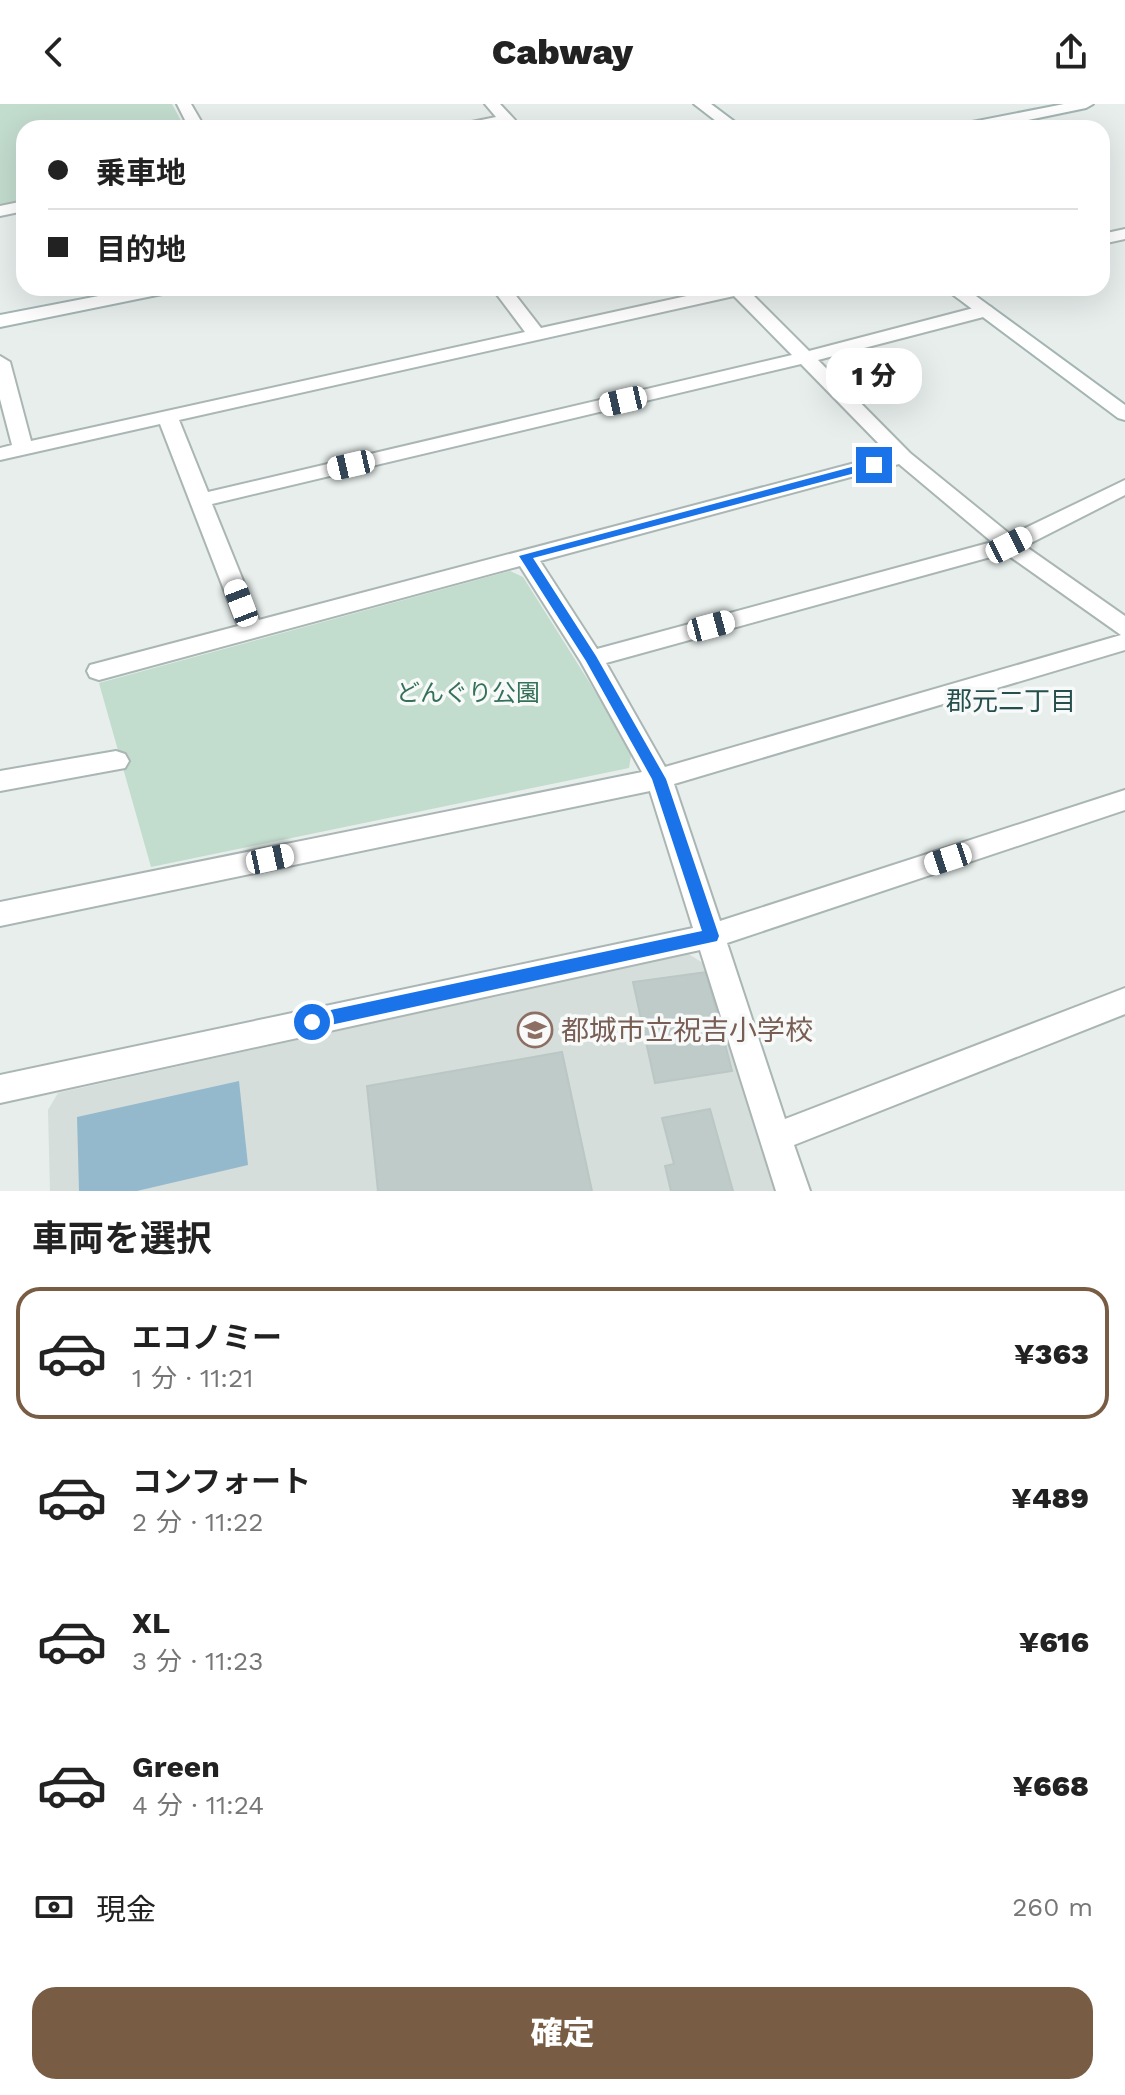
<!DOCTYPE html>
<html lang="ja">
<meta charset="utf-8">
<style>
:root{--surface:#fff;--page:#f6f6f6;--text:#222;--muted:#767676;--line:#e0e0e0;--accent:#795c44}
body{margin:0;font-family:"Work Sans","Noto Sans JP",sans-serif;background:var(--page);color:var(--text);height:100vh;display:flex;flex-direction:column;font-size:30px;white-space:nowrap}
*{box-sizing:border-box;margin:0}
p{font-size:26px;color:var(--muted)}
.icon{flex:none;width:44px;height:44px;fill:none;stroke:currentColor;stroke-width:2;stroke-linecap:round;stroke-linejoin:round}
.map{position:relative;height:1087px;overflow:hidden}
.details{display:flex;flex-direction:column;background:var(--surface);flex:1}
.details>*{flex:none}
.hud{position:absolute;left:16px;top:16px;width:1094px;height:176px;border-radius:24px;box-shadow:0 8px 32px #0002;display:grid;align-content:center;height:176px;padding:0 32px;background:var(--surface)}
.end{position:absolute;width:36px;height:36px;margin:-18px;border:10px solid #1a73e8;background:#fff;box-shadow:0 0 0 4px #fff}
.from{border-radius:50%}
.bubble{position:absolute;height:56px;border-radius:24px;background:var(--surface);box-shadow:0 8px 32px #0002;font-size:26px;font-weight:800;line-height:56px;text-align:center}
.car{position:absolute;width:24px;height:48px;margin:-24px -12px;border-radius:10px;box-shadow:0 0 6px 2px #0007;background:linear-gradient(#fff 24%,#345 0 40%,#fff 0 76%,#345 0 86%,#fff 0)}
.hud b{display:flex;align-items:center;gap:28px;height:76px;font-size:30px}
.hud b+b{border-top:2px solid var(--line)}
.hud i{width:20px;height:20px;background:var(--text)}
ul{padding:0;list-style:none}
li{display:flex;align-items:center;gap:24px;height:132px;margin:0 16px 12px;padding:0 16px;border:4px solid transparent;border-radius:24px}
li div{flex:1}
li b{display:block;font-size:30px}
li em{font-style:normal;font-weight:800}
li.current{border-color:var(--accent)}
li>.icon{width:72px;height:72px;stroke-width:1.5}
h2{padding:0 32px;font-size:36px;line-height:96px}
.pay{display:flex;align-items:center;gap:20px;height:88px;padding:0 32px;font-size:30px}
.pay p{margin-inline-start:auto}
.button{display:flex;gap:16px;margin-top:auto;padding:16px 32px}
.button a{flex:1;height:92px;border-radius:24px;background:var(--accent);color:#fff;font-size:32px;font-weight:800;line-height:92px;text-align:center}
header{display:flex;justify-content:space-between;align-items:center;height:104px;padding:0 32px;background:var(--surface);font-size:36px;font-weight:800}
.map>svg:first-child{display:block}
.built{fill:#d5dedb}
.green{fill:#c2dcce}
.water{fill:#95b9cc}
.building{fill:#bfcbc9;stroke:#bac7c4;stroke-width:2}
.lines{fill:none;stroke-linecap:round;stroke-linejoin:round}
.street-casing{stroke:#aab6b4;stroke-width:4}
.secondary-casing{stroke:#a3b5b3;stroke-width:4}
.street{fill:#fff;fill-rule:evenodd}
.secondary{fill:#fff;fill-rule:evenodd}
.route{fill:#1a73e8}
.labels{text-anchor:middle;stroke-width:7;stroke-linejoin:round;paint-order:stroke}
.park-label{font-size:24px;fill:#357158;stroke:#f7faf9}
.neighbourhood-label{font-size:26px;fill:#254f4d;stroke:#f7faf9}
.near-education-label{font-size:28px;fill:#785e54;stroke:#f7faf9;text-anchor:start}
</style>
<header><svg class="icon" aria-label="back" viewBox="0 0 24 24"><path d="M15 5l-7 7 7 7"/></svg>Cabway<svg class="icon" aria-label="share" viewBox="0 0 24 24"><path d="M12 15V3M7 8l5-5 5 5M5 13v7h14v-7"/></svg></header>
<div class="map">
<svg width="1125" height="1087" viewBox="0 0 1125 1087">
<rect width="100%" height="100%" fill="#e7eeec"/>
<path class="built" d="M 687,849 L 709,863 L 779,1087 L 50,1087 L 48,1006 L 58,989 Z"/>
<path class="green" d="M 0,0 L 172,0 L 185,24 L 24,24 L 24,97 L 0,101 Z
M 510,467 L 523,473 L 632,646 L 629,664 L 151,763 L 99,579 Z"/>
<path class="water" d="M 239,977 L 248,1061 L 137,1087 L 79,1087 L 77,1013 Z"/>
<path class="building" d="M 706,868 L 732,967 L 655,979 L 633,878 Z
M 562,948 L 592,1087 L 378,1087 L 367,982 Z
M 710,1005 L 733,1087 L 671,1087 L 665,1062 L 674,1060 L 662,1014 Z"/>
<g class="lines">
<g class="street-casing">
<path id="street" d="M 177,0 L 191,0 L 205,24 L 189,24 Z
M 485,0 L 500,0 L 515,16 L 512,19 L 488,24 L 454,24 L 457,21 L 496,13 Z
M 24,97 L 24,107 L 0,112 L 0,102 Z
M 1125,125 L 1125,135 L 1102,140 L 1102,130 Z
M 492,184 L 510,184 L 541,224 L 723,184 L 746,184 L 809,247 L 985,201 L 991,203 L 994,207 L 991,211 L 818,256 L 910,349 L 1011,431 L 1125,376 L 1125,391 L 1025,442 L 1125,512 L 1125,546 L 674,680 L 720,817 L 1125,686 L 1125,706 L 727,839 L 785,1015 L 1125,884 L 1125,910 L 794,1041 L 810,1087 L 776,1087 L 700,846 L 0,999 L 0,971 L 693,824 L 650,687 L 0,822 L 0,798 L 642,668 L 581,558 L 520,462 L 99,576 L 90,573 L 87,567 L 90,561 L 238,522 L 160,320 L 0,356 L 0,344 L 12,341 L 0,295 L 0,252 L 10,258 L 31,337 L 525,228 ZM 734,192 L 792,251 L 208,388 L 179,316 ZM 801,260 L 889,350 L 259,516 L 212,400 ZM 899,360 L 992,438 L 597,545 L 540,457 ZM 1005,449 L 1121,531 L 665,663 L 606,559 Z
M 116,647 L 125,650 L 129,657 L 125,664 L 0,687 L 0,667 Z"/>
</g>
<g class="secondary-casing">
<path id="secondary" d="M 694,0 L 711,0 L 743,24 L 725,24 Z
M 1064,0 L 1093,0 L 1086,4 L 990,24 L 959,24 L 967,19 Z
M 140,184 L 176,184 L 167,189 L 0,223 L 0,211 Z
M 944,184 L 965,184 L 1125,301 L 1125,316 L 1118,314 Z"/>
</g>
<use href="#street" class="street"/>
<use href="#secondary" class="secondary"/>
</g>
<path class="route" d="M 874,357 L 879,361 L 878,363 L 533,454 L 596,552 L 666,675 L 719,832 L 717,837 L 312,925 L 306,923 L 304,918 L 312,910 L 702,827 L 652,675 L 586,557 L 519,452 Z"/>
<defs>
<g id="school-ring" transform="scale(1.8)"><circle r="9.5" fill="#f7faf9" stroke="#8d6e63" stroke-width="1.5"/><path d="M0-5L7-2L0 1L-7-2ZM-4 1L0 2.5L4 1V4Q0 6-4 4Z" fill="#8d6e63"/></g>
</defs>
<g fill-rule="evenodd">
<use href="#school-ring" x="535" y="926"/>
</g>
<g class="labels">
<g class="park-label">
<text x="468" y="597">どんぐり公園</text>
</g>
<g class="neighbourhood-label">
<text x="1011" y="606">郡元二丁目</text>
</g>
<g class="near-education-label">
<text x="561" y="936">都城市立祝吉小学校</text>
</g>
</g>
</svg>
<i class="end from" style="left:312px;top:918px"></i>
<i class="end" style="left:874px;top:361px"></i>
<div class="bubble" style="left:826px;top:244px;width:96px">1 分</div>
<i class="car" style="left:623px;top:297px;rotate:257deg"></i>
<i class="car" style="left:351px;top:361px;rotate:257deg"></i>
<i class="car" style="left:1009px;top:441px;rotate:63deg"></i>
<i class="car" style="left:241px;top:499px;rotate:339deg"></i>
<i class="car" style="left:711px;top:522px;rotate:75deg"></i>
<i class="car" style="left:270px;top:755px;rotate:78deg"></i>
<i class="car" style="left:948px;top:755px;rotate:252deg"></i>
<div class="hud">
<b><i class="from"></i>乗車地</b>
<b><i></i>目的地</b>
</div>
</div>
<section class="details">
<h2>車両を選択</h2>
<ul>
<li class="current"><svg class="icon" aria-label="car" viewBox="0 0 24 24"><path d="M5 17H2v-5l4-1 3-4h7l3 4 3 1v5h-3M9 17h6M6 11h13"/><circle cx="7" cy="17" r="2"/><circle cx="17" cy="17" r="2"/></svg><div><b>エコノミー</b><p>1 分 · 11:21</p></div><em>¥363</em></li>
<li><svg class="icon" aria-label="car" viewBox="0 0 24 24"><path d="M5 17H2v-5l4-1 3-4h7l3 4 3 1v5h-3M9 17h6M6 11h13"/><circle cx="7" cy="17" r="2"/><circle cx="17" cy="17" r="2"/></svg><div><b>コンフォート</b><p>2 分 · 11:22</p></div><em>¥489</em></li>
<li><svg class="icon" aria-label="car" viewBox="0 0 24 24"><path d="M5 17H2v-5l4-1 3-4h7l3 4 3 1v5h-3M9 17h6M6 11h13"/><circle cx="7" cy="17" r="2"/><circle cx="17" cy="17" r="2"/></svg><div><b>XL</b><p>3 分 · 11:23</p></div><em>¥616</em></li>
<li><svg class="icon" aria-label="car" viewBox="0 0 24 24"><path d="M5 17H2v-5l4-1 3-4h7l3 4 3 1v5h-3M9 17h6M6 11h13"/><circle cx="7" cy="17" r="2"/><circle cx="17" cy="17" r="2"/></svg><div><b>Green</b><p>4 分 · 11:24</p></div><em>¥668</em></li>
</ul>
<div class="pay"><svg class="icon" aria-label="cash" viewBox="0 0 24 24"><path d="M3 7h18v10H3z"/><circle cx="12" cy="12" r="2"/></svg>現金<p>260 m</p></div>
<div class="button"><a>確定</a></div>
</section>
